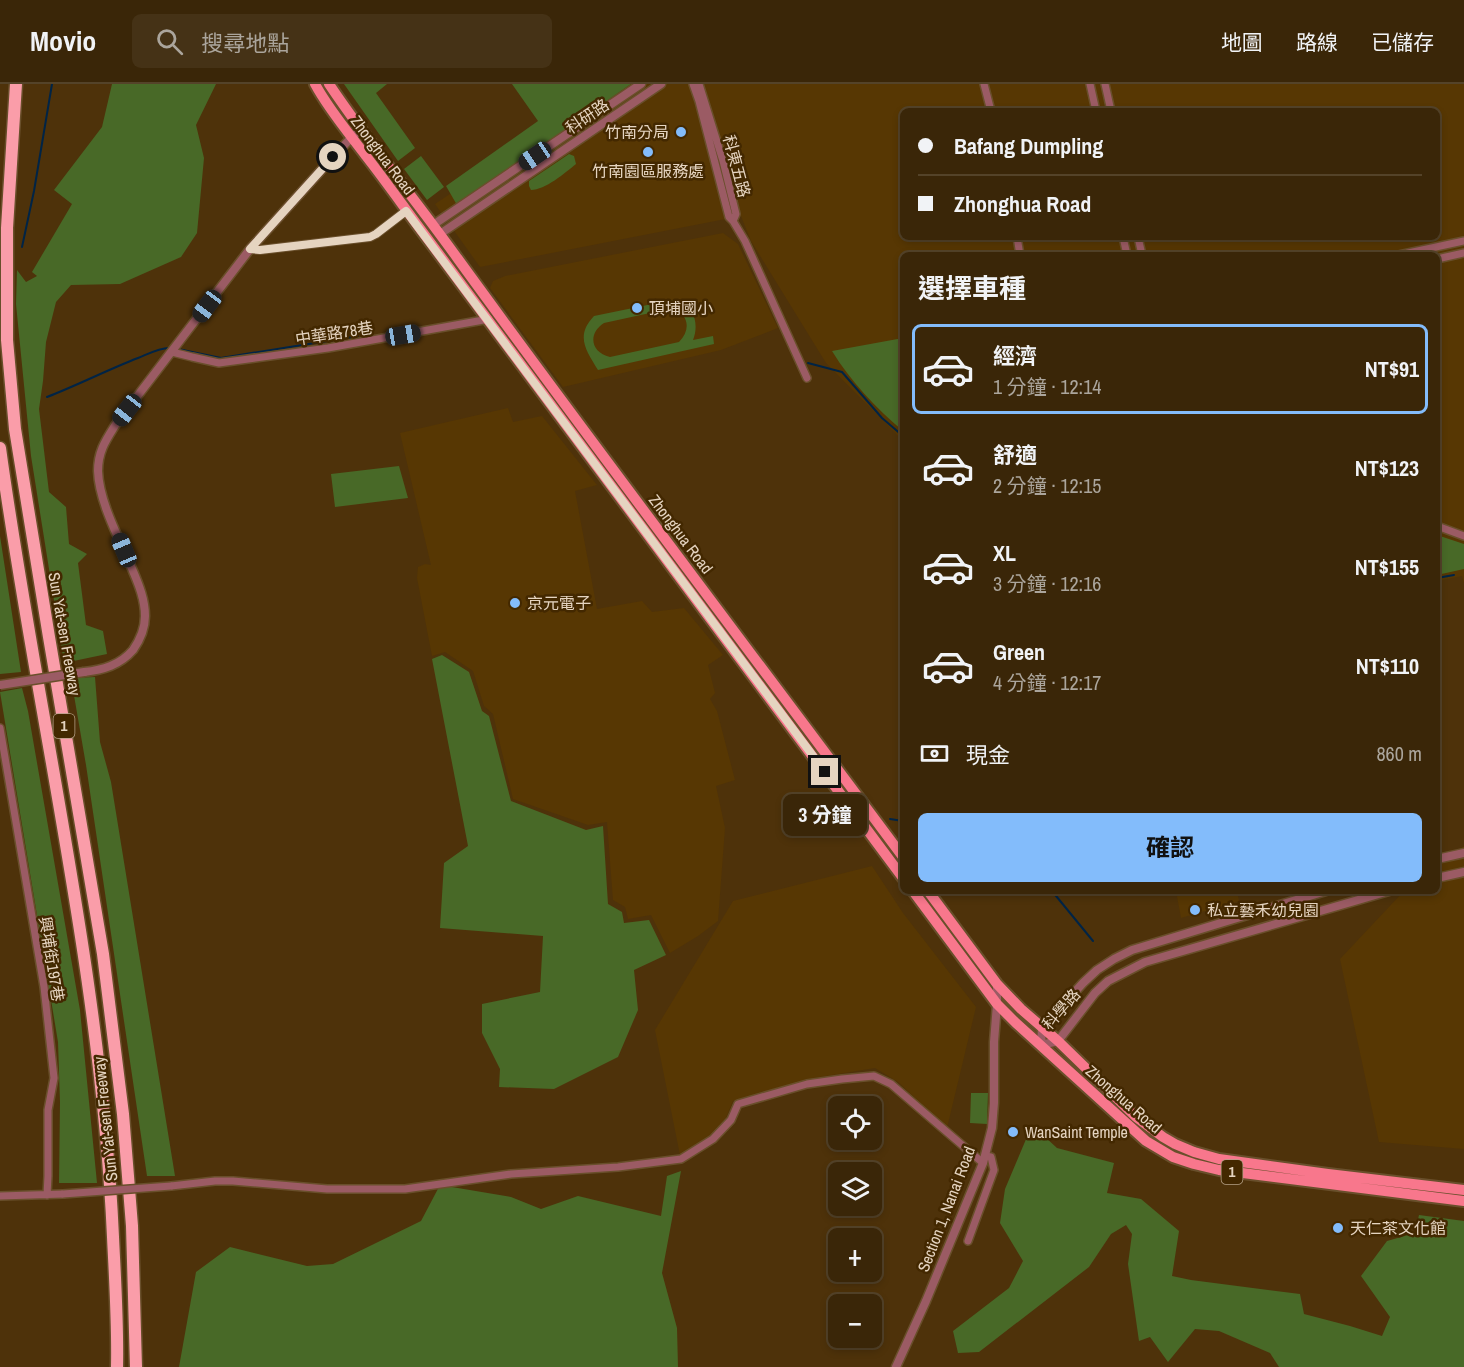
<!DOCTYPE html>
<html lang="zh-TW">
<meta charset="utf-8">
<style>
:root{--surface:#3a2608;--page:#453216;--text:#f1f3f6;--muted:#aba59c;--line:#544329;--accent:#83bcfb}
body{margin:0;font-family:"Archivo Narrow","Noto Sans TC",sans-serif;background:var(--page);color:var(--text);height:100vh;display:flex;flex-direction:column;font-size:22px;white-space:nowrap}
*{box-sizing:border-box;margin:0}
p{font-size:20px;color:var(--muted)}
.icon{flex:none;width:33px;height:33px;fill:none;stroke:currentColor;stroke-width:2;stroke-linecap:round;stroke-linejoin:round}
.map{position:relative;flex:1;overflow:hidden}
.sheet{position:absolute;left:900px;top:168px;width:540px;height:642px;display:flex;flex-direction:column;background:var(--surface);border-radius:9px;box-shadow:0 3px 9px #0003,0 0 0 2px var(--line)}
.sheet>*{flex:none}
.top-card{position:absolute;left:900px;top:24px;width:540px;height:132px;border-radius:9px;box-shadow:0 3px 9px #0003,0 0 0 2px var(--line);display:grid;align-content:center;height:132px;padding:0 18px;background:var(--surface)}
.tools{position:absolute;left:828px;top:1012px;display:grid;gap:12px}
.tools a{display:grid;place-items:center;width:54px;height:54px;border-radius:9px;background:var(--surface);box-shadow:0 3px 9px #0003,0 0 0 2px var(--line);font-size:30px}
.end{position:absolute;width:27px;height:27px;margin:-14px;border:8px solid #e5d4c0;background:#111;box-shadow:0 0 0 3px #111}
.from{border-radius:50%}
.bubble{position:absolute;height:42px;border-radius:9px;background:var(--surface);box-shadow:0 3px 9px #0003,0 0 0 2px var(--line);font-size:20px;font-weight:700;line-height:42px;text-align:center}
.car{position:absolute;width:18px;height:36px;margin:-18px -9px;border-radius:8px;box-shadow:0 0 4px 2px #0007;background:linear-gradient(#222 24%,#8ab4d8 0 40%,#222 0 76%,#8ab4d8 0 86%,#222 0)}
.top-card b{display:flex;align-items:center;gap:21px;height:57px;font-size:22px}
.top-card b+b{border-top:2px solid var(--line)}
.top-card i{width:15px;height:15px;background:var(--text)}
ul{padding:0;list-style:none}
li{display:flex;align-items:center;gap:18px;height:90px;margin:0 12px 9px;padding:0 6px;border:3px solid transparent;border-radius:9px}
li div{flex:1}
li b{display:block;font-size:22px}
li em{font-style:normal;font-weight:700}
li.active{border-color:var(--accent)}
li>.icon{width:54px;height:54px;stroke-width:1.5}
h2{padding:0 18px;font-size:27px;line-height:72px}
.pay{display:flex;align-items:center;gap:15px;height:66px;padding:0 18px;font-size:22px}
.pay p{margin-inline-start:auto}
.primary-button{display:flex;gap:12px;margin-top:auto;padding:12px 18px}
.primary-button a{flex:1;height:69px;border-radius:9px;background:var(--accent);color:#111;font-size:24px;font-weight:700;line-height:69px;text-align:center}
header{display:flex;align-items:center;gap:36px;box-sizing:border-box;height:84px;padding:0 30px;background:var(--surface);border-bottom:2px solid var(--line)}
header strong{font-size:28px}
nav{display:flex;gap:33px;margin-inline-start:auto;font-size:21px}
.search{width:420px;height:54px;background:var(--page);display:flex;align-items:center;gap:15px;box-sizing:border-box;padding:0 21px;border-radius:9px;color:var(--muted);font-size:22px}
.map>svg:first-child{display:block}
.built{fill:#573703;fill-rule:evenodd}
.green{fill:#486927;fill-rule:evenodd}
.lines{fill:none;stroke-linecap:round;stroke-linejoin:round}
.stream{stroke:#002446;stroke-width:2}
.minor-casing{stroke:#694f2b;stroke-width:10}
.tertiary-casing{stroke:#694f2b;stroke-width:11}
.primary-casing{stroke:#694f2b;stroke-width:14}
.motorway-casing{stroke:#694f2b;stroke-width:15}
.minor{stroke:#9b5b64;stroke-width:7}
.tertiary{stroke:#9b5b64;stroke-width:8}
.primary{stroke:#f8778c;stroke-width:10}
.motorway{stroke:#fa9da9;stroke-width:12}
.minor-bridge-casing{stroke:#694f2b;stroke-width:10;stroke-linecap:butt}
.tertiary-bridge-casing{stroke:#694f2b;stroke-width:11;stroke-linecap:butt}
.minor-bridge{stroke:#9b5b64;stroke-width:7}
.tertiary-bridge{stroke:#9b5b64;stroke-width:8}
.route{stroke:#e5d4c0;stroke-width:8}
.poi-dot{fill:#83bcfb;stroke:#432800;stroke-width:2}
.labels{text-anchor:middle;stroke-width:5;stroke-linejoin:round;paint-order:stroke}
.shield{fill:#432800;stroke:#b4a086;stroke-width:1.5}
.shield-label{font-size:15px;font-weight:bold;fill:#e5d4c0}
.street-label{font-size:16px;fill:#e5d4c0;stroke:#432800}
.poi-label{font-size:16px;fill:#e5d4c0;stroke:#432800;text-anchor:start}
</style>
<header>
<strong>Movio</strong>
<div class="search"><svg class="icon" aria-label="search" viewBox="0 0 24 24"><circle cx="10" cy="10" r="6"/><path d="M15 15l6 6"/></svg>搜尋地點</div>
<nav><a>地圖</a><a>路線</a><a>已儲存</a></nav>
</header>
<div class="map">
<svg width="1464" height="1283" viewBox="0 0 1464 1283">
<rect width="100%" height="100%" fill="#4e320a"/>
<path class="built" d="M 613,0 L 1464,0 L 1464,499 L 1462,492 L 1437,497 L 1437,171 L 903,171 L 903,357 L 826,279 L 751,157 L 741,132 L 480,183 L 435,120 ZM 903,27 L 1437,27 L 1437,153 L 903,153 Z
M 723,149 L 738,160 L 778,244 L 721,266 L 563,303 L 490,204 L 493,197 L 505,192 Z
M 508,324 L 513,338 L 542,332 L 597,401 L 575,407 L 597,525 L 642,517 L 652,528 L 684,524 L 723,571 L 708,581 L 715,609 L 710,615 L 717,627 L 735,696 L 716,702 L 725,744 L 718,837 L 698,852 L 670,869 L 651,831 L 628,835 L 625,823 L 613,816 L 607,738 L 588,741 L 513,715 L 493,630 L 484,622 L 473,587 L 445,568 L 432,572 L 417,494 L 418,483 L 425,480 L 431,481 L 400,349 Z
M 1464,762 L 1464,1065 L 1379,1058 L 1340,875 L 1404,807 L 1437,807 L 1437,779 Z
M 872,782 L 903,829 L 976,923 L 947,1044 L 898,998 L 875,984 L 814,994 L 733,1017 L 726,1034 L 712,1050 L 680,1071 L 655,946 L 733,817 Z
M 1176,807 L 1237,807 L 1239,817 L 1181,834 Z"/>
<path class="green" d="M 112,0 L 216,0 L 196,41 L 204,74 L 197,149 L 181,173 L 120,200 L 71,201 L 56,218 L 46,258 L 43,297 L 39,325 L 49,408 L 66,423 L 69,460 L 87,470 L 78,479 L 86,541 L 103,547 L 107,570 L 64,579 L 31,372 L 16,220 L 17,186 L 26,198 L 37,192 L 32,188 L 72,120 L 54,106 L 102,43 Z
M 344,0 L 387,0 L 376,9 L 415,64 L 398,77 Z
M 512,0 L 631,0 L 457,121 L 446,102 L 538,37 Z
M 569,70 L 574,72 L 576,80 C 565,89 545,106 531,106 L 529,102 L 529,97 Z
M 421,72 L 444,103 L 427,116 L 404,85 Z
M 667,217 C 671,217 674,216 678,217 C 695,223 699,241 693,256 L 713,252 L 714,260 L 598,286 C 586,266 575,252 594,232 ZM 673,224 C 689,231 691,246 679,258 L 610,273 C 590,268 588,249 604,239 Z
M 903,254 L 903,347 C 876,324 851,298 832,267 Z
M 399,382 L 408,414 L 335,423 L 331,390 Z
M 1437,451 L 1464,460 L 1464,485 L 1437,491 Z
M 0,452 L 21,588 L 0,590 Z
M 442,571 L 469,588 L 482,627 L 489,632 L 511,717 L 586,746 L 603,742 L 608,820 L 622,828 L 624,839 L 649,836 L 666,871 L 634,886 L 638,926 L 618,973 L 554,1005 L 499,1003 L 500,985 L 482,949 L 482,920 L 540,908 L 543,852 L 440,844 L 444,779 L 468,762 L 432,575 Z
M 95,593 L 100,658 L 111,698 L 175,1092 L 147,1092 L 86,681 L 71,594 Z
M 22,604 L 28,627 L 80,926 L 97,1099 L 59,1099 L 60,1018 L 58,958 L 0,608 Z
M 971,1009 L 988,1009 L 987,1040 L 970,1039 Z
M 1032,1041 L 1057,1064 L 1114,1079 L 1107,1109 L 1141,1115 L 1179,1147 L 1172,1192 L 1191,1196 L 1300,1210 L 1304,1230 L 1350,1242 L 1382,1252 L 1390,1233 L 1361,1192 L 1387,1157 L 1415,1149 L 1419,1131 L 1464,1137 L 1464,1283 L 1279,1283 L 1270,1269 L 1219,1247 L 1195,1245 L 1168,1278 L 1150,1253 L 1139,1257 L 1128,1180 L 1132,1150 L 1126,1141 L 1111,1150 L 1089,1183 L 979,1268 L 958,1269 L 953,1247 L 1009,1204 L 1023,1177 L 1000,1139 L 1005,1105 Z
M 681,1087 L 662,1189 L 677,1244 L 678,1283 L 179,1283 L 196,1188 L 230,1163 L 307,1182 L 333,1180 L 421,1137 L 440,1101 L 511,1113 L 541,1125 L 578,1112 L 661,1132 L 667,1092 Z"/>
<g class="lines">
<path class="stream" d="M 22,163 L 34,107 L 52,0
M 178,265 L 221,274 L 358,252
M 808,279 L 842,288 L 882,334 L 903,352
M 47,313 C 78,301 107,286 138,274 C 148,270 159,264 169,264
M 1437,494 L 1454,491
M 890,735 L 903,737
M 1052,807 L 1093,857"/>
<g class="minor-casing">
<path id="minor" d="M 693,0 L 699,17 L 729,133 L 733,137 L 745,157 L 807,294
M 699,0 L 723,77 L 736,130 L 733,137
M 984,0 L 991,27
M 1090,0 L 1096,27
M 1105,0 L 1111,27
M 1017,153 L 1020,171
M 1123,153 L 1127,171
M 1138,153 L 1142,171
M 250,165 L 260,166 L 370,153 L 376,150 L 406,127
M 1399,171 L 1464,157
M 1437,175 L 1464,169
M 172,268 L 192,273 L 219,279 L 328,264 L 489,235
M 1437,442 L 1464,452
M 0,644 L 44,903 L 54,994 L 48,1026 L 48,1092 L 47,1111
M 171,1102 L 215,1097 L 233,1097 L 327,1105 L 405,1105 L 511,1090 L 618,1083 L 681,1075 L 713,1055 L 731,1036 L 738,1020 L 807,1000 L 842,995 L 874,992 L 891,1000 L 983,1079
M 0,1112 L 63,1110
M 968,1157 L 994,1086 L 991,1073 L 985,1072"/>
</g>
<g class="tertiary-casing">
<path id="tertiary" d="M 433,141 L 641,0
M 440,150 L 661,0
M 84,588 C 103,586 120,581 133,566 C 140,556 145,544 145,532 C 145,516 139,501 133,487 C 121,458 99,419 98,387 C 98,367 106,356 116,340 L 250,165 L 333,73 L 351,54 L 361,46
M 1437,775 L 1464,769
M 1437,794 L 1464,788
M 1326,807 L 1132,866 L 1114,875 L 1097,886 L 1083,899 L 1042,944 L 1041,961 L 1058,957 L 1095,909 L 1108,897 L 1145,878 L 1389,807
M 896,1283 L 926,1217 L 983,1079 L 992,1044 L 994,1019 L 994,958 L 997,920 L 997,900"/>
</g>
<g class="primary-casing">
<path id="primary" d="M 315,0 C 329,26 348,48 366,72 C 388,100 408,129 430,158 L 903,794
M 329,0 C 369,60 416,116 458,175 C 604,376 755,574 903,773
M 913,807 L 997,920 L 1016,939 L 1146,1057 L 1173,1073 L 1194,1080 L 1219,1086 L 1464,1117
M 928,807 L 997,900 L 1021,925 L 1058,957 L 1136,1033 L 1163,1053 L 1175,1060 L 1194,1068 L 1219,1075 L 1328,1090 L 1464,1106"/>
</g>
<g class="motorway-casing">
<path id="motorway" d="M 16,0 L 7,144 L 7,256 L 15,345 L 49,553 L 103,870 L 123,1030 L 132,1142 L 136,1283
M 0,364 C 36,627 101,886 113,1153 C 115,1196 118,1239 117,1283"/>
</g>
<use href="#minor" class="minor"/>
<use href="#tertiary" class="tertiary"/>
<use href="#primary" class="primary"/>
<use href="#motorway" class="motorway"/>
<g class="minor-bridge-casing">
<path id="minor-bridge" d="M 63,1110 L 171,1102"/>
</g>
<g class="tertiary-bridge-casing">
<path id="tertiary-bridge" d="M 0,601 L 84,588"/>
</g>
<use href="#minor-bridge" class="minor-bridge"/>
<use href="#tertiary-bridge" class="tertiary-bridge"/>
</g>
<g class="lines">
<path class="route" d="M 333,73 L 250,165 L 260,166 L 370,153 L 376,150 L 406,127 L 825,688"/>
</g>
<g class="poi-dot">
<circle cx="681" cy="48" r="6"/>
<circle cx="648" cy="68" r="6"/>
<circle cx="637" cy="224" r="6"/>
<circle cx="515" cy="519" r="6"/>
<circle cx="1195" cy="826" r="6"/>
<circle cx="1013" cy="1048" r="6"/>
<circle cx="1338" cy="1144" r="6"/>
</g>
<g class="labels">
<g class="shield">
<rect x="53.5" y="630" width="21" height="24" rx="4.5"/>
<rect x="1221.5" y="1076" width="21" height="24" rx="4.5"/>
</g>
<g class="shield-label">
<text x="64" y="647">1</text>
<text x="1232" y="1093">1</text>
</g>
<g class="street-label">
<text transform="translate(587 32) rotate(-34)" y="6">科研路</text>
<text transform="translate(383 71) rotate(53)" y="6">Zhonghua Road</text>
<text transform="translate(737 82) rotate(75)" y="6">科東五路</text>
<text transform="translate(334 249) rotate(-9)" y="6">中華路78巷</text>
<text transform="translate(681 450) rotate(53)" y="6">Zhonghua Road</text>
<text transform="translate(65 550) rotate(80)" y="6">Sun Yat-sen Freeway</text>
<text transform="translate(52 875) rotate(81)" y="6">興埔街197巷</text>
<text transform="translate(1061 925) rotate(-49)" y="6">科學路</text>
<text transform="translate(1124 1015) rotate(41)" y="6">Zhonghua Road</text>
<text transform="translate(105 1035) rotate(-96)" y="6">Sun Yat-sen Freeway</text>
<text transform="translate(946 1125) rotate(-69)" y="6">Section 1, Nanai Road</text>
</g>
<g class="poi-label">
<text x="669" y="54" text-anchor="end">竹南分局</text>
<text x="648" y="93" text-anchor="middle">竹南園區服務處</text>
<text x="649" y="230">頂埔國小</text>
<text x="527" y="525">京元電子</text>
<text x="1207" y="832">私立藝禾幼兒園</text>
<text x="1025" y="1054">WanSaint Temple</text>
<text x="1350" y="1150">天仁茶文化館</text>
</g>
</g>
</svg>
<div class="tools">
<a><svg class="icon" aria-label="locate" viewBox="0 0 24 24"><circle cx="12" cy="12" r="6"/><path d="M12 2v4M12 18v4M2 12h4M18 12h4"/></svg></a>
<a><svg class="icon" aria-label="layers" viewBox="0 0 24 24"><path d="M12 4l9 5-9 5-9-5zM3 14l9 5 9-5"/></svg></a>
<a>+</a>
<a>−</a>
</div>
<i class="end from" style="left:333px;top:73px"></i>
<i class="end" style="left:825px;top:688px"></i>
<div class="bubble" style="left:783px;top:710px;width:84px">3 分鐘</div>
<i class="car" style="left:535px;top:72px;rotate:236deg"></i>
<i class="car" style="left:207px;top:222px;rotate:217deg"></i>
<i class="car" style="left:403px;top:251px;rotate:80deg"></i>
<i class="car" style="left:127px;top:326px;rotate:218deg"></i>
<i class="car" style="left:124px;top:466px;rotate:337deg"></i>
<div class="top-card">
<b><i class="from"></i>Bafang Dumpling</b>
<b><i></i>Zhonghua Road</b>
</div>
<section class="sheet">
<h2>選擇車種</h2>
<ul>
<li class="active"><svg class="icon" aria-label="car" viewBox="0 0 24 24"><path d="M5 17H2v-5l4-1 3-4h7l3 4 3 1v5h-3M9 17h6M6 11h13"/><circle cx="7" cy="17" r="2"/><circle cx="17" cy="17" r="2"/></svg><div><b>經濟</b><p>1 分鐘 · 12:14</p></div><em>NT$91</em></li>
<li><svg class="icon" aria-label="car" viewBox="0 0 24 24"><path d="M5 17H2v-5l4-1 3-4h7l3 4 3 1v5h-3M9 17h6M6 11h13"/><circle cx="7" cy="17" r="2"/><circle cx="17" cy="17" r="2"/></svg><div><b>舒適</b><p>2 分鐘 · 12:15</p></div><em>NT$123</em></li>
<li><svg class="icon" aria-label="car" viewBox="0 0 24 24"><path d="M5 17H2v-5l4-1 3-4h7l3 4 3 1v5h-3M9 17h6M6 11h13"/><circle cx="7" cy="17" r="2"/><circle cx="17" cy="17" r="2"/></svg><div><b>XL</b><p>3 分鐘 · 12:16</p></div><em>NT$155</em></li>
<li><svg class="icon" aria-label="car" viewBox="0 0 24 24"><path d="M5 17H2v-5l4-1 3-4h7l3 4 3 1v5h-3M9 17h6M6 11h13"/><circle cx="7" cy="17" r="2"/><circle cx="17" cy="17" r="2"/></svg><div><b>Green</b><p>4 分鐘 · 12:17</p></div><em>NT$110</em></li>
</ul>
<div class="pay"><svg class="icon" aria-label="cash" viewBox="0 0 24 24"><path d="M3 7h18v10H3z"/><circle cx="12" cy="12" r="2"/></svg>現金<p>860 m</p></div>
<div class="primary-button"><a>確認</a></div>
</section>
</div>
